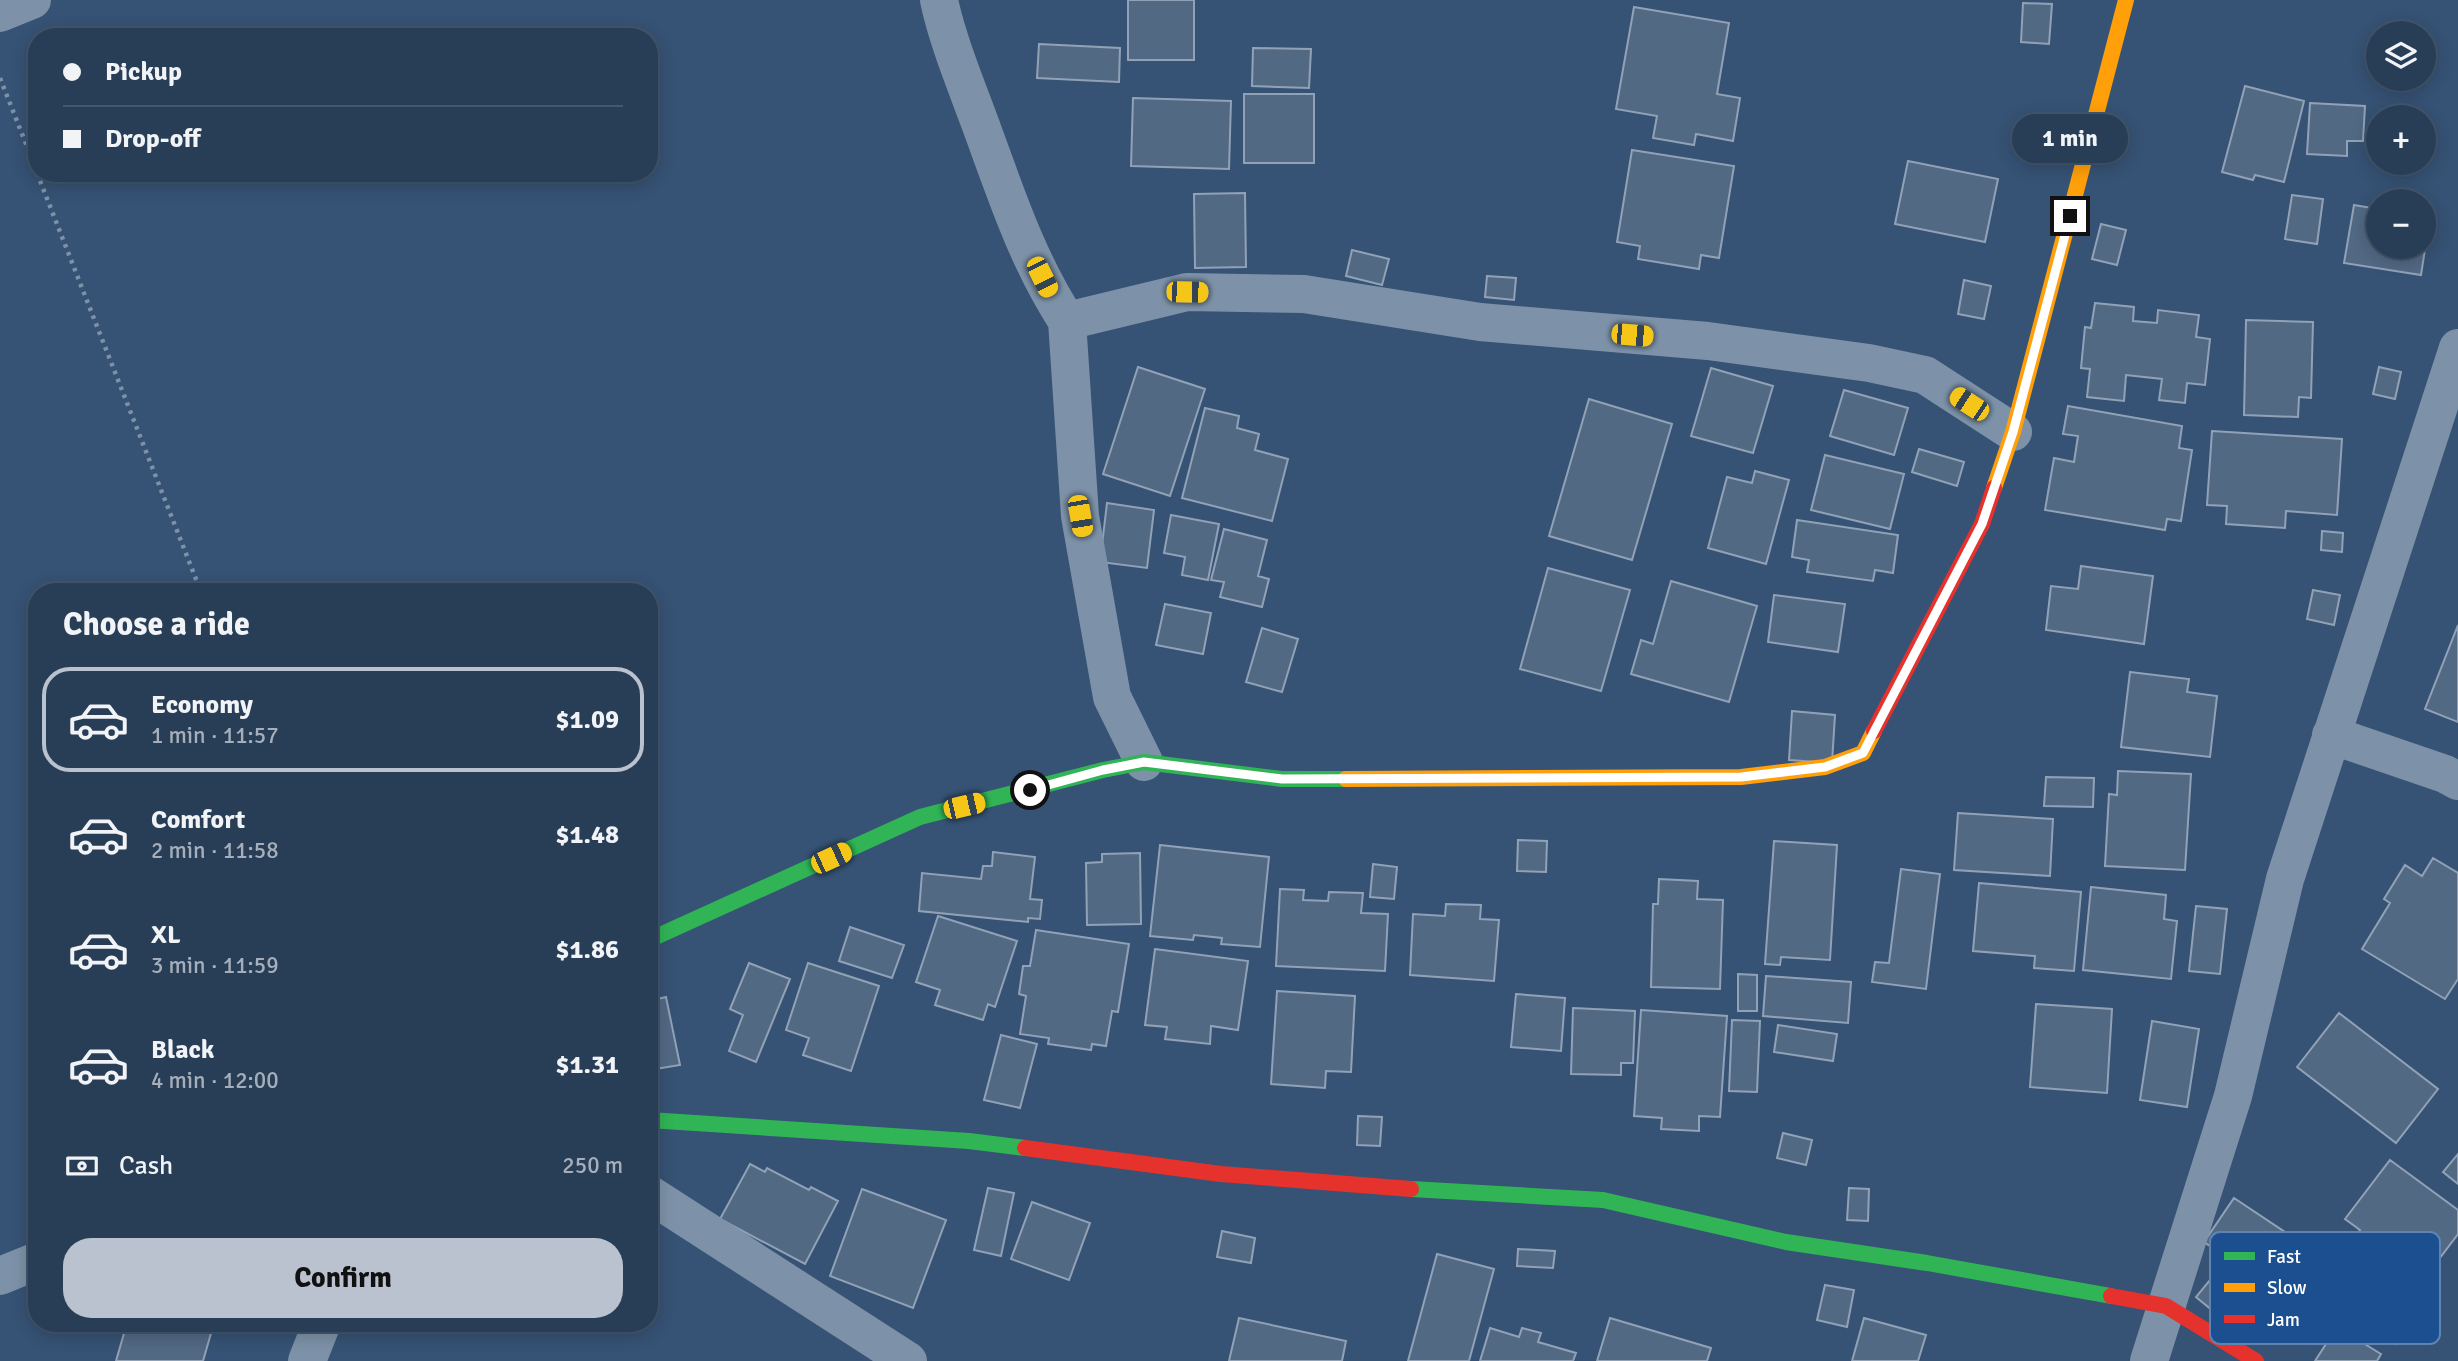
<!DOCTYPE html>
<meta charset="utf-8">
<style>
:root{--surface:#283e57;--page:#30455d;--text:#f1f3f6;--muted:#a5aeba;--line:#44576d;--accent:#b9c2ce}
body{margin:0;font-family:Signika,sans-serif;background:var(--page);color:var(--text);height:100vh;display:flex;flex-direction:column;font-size:26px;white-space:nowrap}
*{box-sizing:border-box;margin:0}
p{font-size:23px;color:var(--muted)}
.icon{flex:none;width:38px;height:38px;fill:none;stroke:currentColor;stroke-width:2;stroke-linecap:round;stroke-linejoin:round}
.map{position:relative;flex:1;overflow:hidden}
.side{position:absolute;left:28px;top:583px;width:630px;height:749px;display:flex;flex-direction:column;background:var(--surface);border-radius:28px;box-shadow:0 4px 18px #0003,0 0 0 2px var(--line)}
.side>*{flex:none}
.banner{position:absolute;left:28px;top:28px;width:630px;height:154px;border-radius:28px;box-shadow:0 4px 18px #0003,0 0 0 2px var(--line);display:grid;align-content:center;height:154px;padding:0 35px;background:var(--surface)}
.buttons{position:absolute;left:2366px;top:21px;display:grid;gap:14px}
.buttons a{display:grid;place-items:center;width:70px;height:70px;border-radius:50%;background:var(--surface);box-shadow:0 4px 18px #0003,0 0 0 2px var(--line);font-size:35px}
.end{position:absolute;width:32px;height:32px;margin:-16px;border:9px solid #fff;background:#111;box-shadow:0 0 0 4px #111}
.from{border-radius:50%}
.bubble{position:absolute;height:49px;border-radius:24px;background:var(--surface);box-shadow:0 4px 18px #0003,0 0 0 2px var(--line);font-size:23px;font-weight:700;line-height:49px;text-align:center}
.car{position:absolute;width:21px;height:42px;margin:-21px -10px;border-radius:9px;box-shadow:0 0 5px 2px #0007;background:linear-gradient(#f5c518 24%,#345 0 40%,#f5c518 0 76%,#345 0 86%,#f5c518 0)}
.banner b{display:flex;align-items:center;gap:24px;height:66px;font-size:26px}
.banner b+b{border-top:2px solid var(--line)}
.banner i{width:18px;height:18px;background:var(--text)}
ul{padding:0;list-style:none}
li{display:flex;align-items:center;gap:21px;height:105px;margin:0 14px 10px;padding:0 21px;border:4px solid transparent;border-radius:28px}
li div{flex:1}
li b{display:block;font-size:26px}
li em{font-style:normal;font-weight:700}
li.on{border-color:var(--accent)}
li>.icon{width:63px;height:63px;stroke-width:1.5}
h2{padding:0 35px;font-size:32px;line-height:84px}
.pay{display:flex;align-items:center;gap:18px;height:77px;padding:0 35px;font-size:26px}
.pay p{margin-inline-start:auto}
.button{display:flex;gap:14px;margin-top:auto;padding:14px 35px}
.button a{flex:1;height:80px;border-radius:28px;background:var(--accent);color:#111;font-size:28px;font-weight:700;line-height:80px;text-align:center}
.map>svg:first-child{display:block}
.building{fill:#526984;stroke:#92a2b6;stroke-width:2}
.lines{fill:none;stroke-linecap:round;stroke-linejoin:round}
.path{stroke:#7d92a8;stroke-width:4.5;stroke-dasharray:3.5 5;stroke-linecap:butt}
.street{stroke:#7d92a8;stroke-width:38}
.fast{stroke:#30b455;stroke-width:16}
.slow{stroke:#ff9f0a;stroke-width:16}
.jam{stroke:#e5322d;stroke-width:16}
.route{stroke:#fff;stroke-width:9}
.key{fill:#1b4f8f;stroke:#5f84b1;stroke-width:2}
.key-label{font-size:19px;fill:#fff}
</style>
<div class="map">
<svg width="2458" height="1361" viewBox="0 0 2458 1361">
<rect width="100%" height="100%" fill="#365274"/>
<path class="building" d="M 1128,0 L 1194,0 L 1194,60 L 1128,60 Z
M 2023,3 L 2052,4 L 2049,44 L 2021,42 Z
M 1634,7 L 1729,23 L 1717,94 L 1740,98 L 1733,141 L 1696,134 L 1694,145 L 1653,138 L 1657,116 L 1616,109 Z
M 1039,44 L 1120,48 L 1119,82 L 1037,78 Z
M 1253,48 L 1311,49 L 1309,88 L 1252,86 Z
M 2245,86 L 2304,101 L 2284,182 L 2255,175 L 2253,180 L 2222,172 Z
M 1244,94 L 1314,94 L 1314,163 L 1244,163 Z
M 1133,98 L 1231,101 L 1229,169 L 1131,166 Z
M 2310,103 L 2365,106 L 2363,141 L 2347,141 L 2347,156 L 2307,154 Z
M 1632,150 L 1734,166 L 1719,258 L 1701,255 L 1699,269 L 1638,259 L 1640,246 L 1617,242 Z
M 1908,161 L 1998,179 L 1985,242 L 1895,224 Z
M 1245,193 L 1246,267 L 1195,268 L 1194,194 Z
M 2292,195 L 2323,199 L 2317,244 L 2285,239 Z
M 2354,205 L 2378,209 L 2378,247 L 2424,247 L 2424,216 L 2430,217 L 2421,275 L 2344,263 Z
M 2101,224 L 2126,230 L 2117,265 L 2092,259 Z
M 1352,250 L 1389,259 L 1382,285 L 1346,276 Z
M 1487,276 L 1516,278 L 1514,300 L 1485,297 Z
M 1964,280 L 1991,286 L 1984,319 L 1958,314 Z
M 2095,303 L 2134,307 L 2133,321 L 2157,323 L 2158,310 L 2199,315 L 2196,337 L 2210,339 L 2205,385 L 2187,383 L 2185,403 L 2159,400 L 2162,379 L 2126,375 L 2124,401 L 2087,397 L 2090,369 L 2081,368 L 2085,327 L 2091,328 Z
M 2246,320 L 2313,322 L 2311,398 L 2299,397 L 2298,417 L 2244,415 Z
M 1138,367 L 1205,389 L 1170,496 L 1103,474 Z
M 2379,367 L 2401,372 L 2395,399 L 2373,394 Z
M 1711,368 L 1773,386 L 1753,453 L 1691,436 Z
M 1844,390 L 1908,408 L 1894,455 L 1830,436 Z
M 1589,399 L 1672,424 L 1632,560 L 1549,536 Z
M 2068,406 L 2182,426 L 2179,448 L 2192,450 L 2181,521 L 2167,519 L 2165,530 L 2045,510 L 2054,458 L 2074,462 L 2078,436 L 2063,434 Z
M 1205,408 L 1239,416 L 1237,428 L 1259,434 L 1255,450 L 1288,459 L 1272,521 L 1182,498 Z
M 2212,431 L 2342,439 L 2337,515 L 2286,511 L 2285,528 L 2226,524 L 2227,506 L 2207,505 Z
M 1919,449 L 1964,462 L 1957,486 L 1912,472 Z
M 1825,455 L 1904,474 L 1890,529 L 1811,510 Z
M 1755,471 L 1789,480 L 1766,564 L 1708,548 L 1727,477 L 1752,483 Z
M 1107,503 L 1154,510 L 1147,568 L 1100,562 Z
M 1171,515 L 1219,524 L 1208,580 L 1182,575 L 1185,557 L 1164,553 Z
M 1797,520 L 1898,535 L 1893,573 L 1875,570 L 1873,581 L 1807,572 L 1809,560 L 1792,557 Z
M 1224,529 L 1267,540 L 1258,576 L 1269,579 L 1262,607 L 1220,597 L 1224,582 L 1211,580 Z
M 2322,531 L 2343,533 L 2342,552 L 2321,550 Z
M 2081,566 L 2153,576 L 2144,644 L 2046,630 L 2051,586 L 2078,589 Z
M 1548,568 L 1630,590 L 1601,691 L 1520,669 Z
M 1671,581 L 1757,606 L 1729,702 L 1631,674 L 1641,640 L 1653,644 Z
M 2313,590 L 2340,595 L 2334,625 L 2307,619 Z
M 1774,595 L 1845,604 L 1838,652 L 1768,642 Z
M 1165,604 L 1211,613 L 1203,654 L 1156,645 Z
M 2458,625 L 2458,722 L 2425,709 Z
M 1262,628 L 1298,639 L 1282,692 L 1246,682 Z
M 2130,672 L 2189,679 L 2187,692 L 2217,696 L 2210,757 L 2121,747 Z
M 1792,711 L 1835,715 L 1832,763 L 1789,760 Z
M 2118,771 L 2191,774 L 2185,870 L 2105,866 L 2109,794 L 2117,795 Z
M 2046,777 L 2094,778 L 2093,807 L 2044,806 Z
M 1958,813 L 2053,819 L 2050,876 L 1954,870 Z
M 1518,840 L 1547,841 L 1546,872 L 1517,871 Z
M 1774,841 L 1837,845 L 1830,960 L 1781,957 L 1780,965 L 1765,964 Z
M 1160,845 L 1269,857 L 1260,947 L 1221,944 L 1222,938 L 1194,935 L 1193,940 L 1150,936 Z
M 993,852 L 1035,857 L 1030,899 L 1042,900 L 1040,919 L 1028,918 L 1028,922 L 919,911 L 922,873 L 981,879 L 983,866 L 992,866 Z
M 1140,853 L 1141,924 L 1087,925 L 1086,863 L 1102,862 L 1102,854 Z
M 2433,858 L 2458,873 L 2458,979 L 2445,999 L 2362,949 L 2390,903 L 2384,899 L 2405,865 L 2422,876 Z
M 1373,864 L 1397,867 L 1394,899 L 1370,897 Z
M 1901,869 L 1940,874 L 1926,989 L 1872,982 L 1875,962 L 1889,963 Z
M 1659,879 L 1698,881 L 1697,899 L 1723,900 L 1720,989 L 1651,987 L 1653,904 L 1658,904 Z
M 1979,883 L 2081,892 L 2074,971 L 2034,968 L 2035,956 L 1973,951 Z
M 2091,887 L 2166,895 L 2164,919 L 2177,921 L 2171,979 L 2083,970 Z
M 1280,889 L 1304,890 L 1303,900 L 1328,901 L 1329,892 L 1363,893 L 1361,913 L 1388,914 L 1385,971 L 1276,966 Z
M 1446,904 L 1481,905 L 1480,919 L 1499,920 L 1494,981 L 1410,975 L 1413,914 L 1445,916 Z
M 2196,906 L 2227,909 L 2220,974 L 2189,971 Z
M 938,916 L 1017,941 L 995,1007 L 988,1004 L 983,1020 L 935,1005 L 940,990 L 916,982 Z
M 850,927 L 904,945 L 892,978 L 839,961 Z
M 1036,930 L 1129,944 L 1118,1012 L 1112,1011 L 1106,1046 L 1092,1044 L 1091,1050 L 1048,1044 L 1049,1038 L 1020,1034 L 1026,996 L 1019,994 L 1023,966 L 1030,966 Z
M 1155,949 L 1248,961 L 1238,1030 L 1211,1026 L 1210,1044 L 1165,1039 L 1167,1027 L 1145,1025 Z
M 749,963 L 790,979 L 756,1062 L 729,1051 L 743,1015 L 730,1009 Z
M 808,963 L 879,986 L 851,1071 L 803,1055 L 809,1038 L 786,1030 Z
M 1738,974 L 1757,975 L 1757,1011 L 1738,1011 Z
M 1766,976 L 1851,982 L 1848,1023 L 1763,1016 Z
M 1277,991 L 1355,996 L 1351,1072 L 1326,1071 L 1325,1088 L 1271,1084 Z
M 1516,994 L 1565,998 L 1561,1051 L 1511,1047 Z
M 666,997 L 680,1065 L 649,1070 L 649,1001 Z
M 2036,1004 L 2112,1009 L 2107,1093 L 2030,1087 Z
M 1573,1008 L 1635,1011 L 1633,1063 L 1621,1063 L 1621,1075 L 1571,1074 Z
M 1641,1010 L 1727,1016 L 1720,1117 L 1699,1116 L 1699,1131 L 1661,1129 L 1662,1118 L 1634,1116 Z
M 2339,1013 L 2438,1089 L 2396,1143 L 2297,1067 Z
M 1732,1020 L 1760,1021 L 1757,1092 L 1729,1091 Z
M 2152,1021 L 2199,1029 L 2187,1107 L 2140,1100 Z
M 1778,1025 L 1837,1034 L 1833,1061 L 1774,1052 Z
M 1001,1035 L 1037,1044 L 1020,1108 L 984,1100 Z
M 1358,1116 L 1382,1117 L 1380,1146 L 1357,1145 Z
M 1783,1133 L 1812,1140 L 1806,1165 L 1777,1158 Z
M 2458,1154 L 2458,1184 L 2443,1172 Z
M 2390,1160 L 2458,1210 L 2458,1234 L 2424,1279 L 2408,1267 L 2396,1283 L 2348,1246 L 2360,1230 L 2345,1219 Z
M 750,1164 L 765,1172 L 767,1168 L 809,1190 L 811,1187 L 838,1201 L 805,1264 L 720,1219 Z
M 988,1188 L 1014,1193 L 1001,1256 L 974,1250 Z
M 1849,1188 L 1869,1189 L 1868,1221 L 1847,1220 Z
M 862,1189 L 946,1220 L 913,1308 L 830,1276 Z
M 2234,1198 L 2312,1250 L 2281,1295 L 2204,1242 Z
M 1032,1202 L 1090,1223 L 1069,1280 L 1011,1259 Z
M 1222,1231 L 1255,1238 L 1251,1263 L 1217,1257 Z
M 1518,1249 L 1555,1251 L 1553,1268 L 1517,1266 Z
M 1437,1254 L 1494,1269 L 1469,1361 L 1408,1361 Z
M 2219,1269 L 2252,1295 L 2229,1324 L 2196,1297 Z
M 1825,1285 L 1854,1290 L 1847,1327 L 1817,1320 Z
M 2387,1300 L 2414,1322 L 2396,1344 L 2368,1321 Z
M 1239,1318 L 1346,1341 L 1342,1361 L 1229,1361 Z
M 1610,1318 L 1711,1348 L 1707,1361 L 1597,1361 Z
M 1864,1318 L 1926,1335 L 1918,1361 L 1852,1361 Z
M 127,1323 L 214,1323 L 203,1361 L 116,1361 Z
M 2337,1327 L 2381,1354 L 2377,1361 L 2315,1361 Z
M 1490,1328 L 1519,1337 L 1522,1328 L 1541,1333 L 1538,1342 L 1576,1353 L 1573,1361 L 1480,1361 Z"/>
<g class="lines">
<path class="path" d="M 0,78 L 37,172
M 37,173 L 201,592"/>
<path class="street" d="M 939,0 C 947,39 966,85 980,123 C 1005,191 1027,260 1067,321 L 1080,516 L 1112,697 L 1144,762
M 0,13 L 32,0
M 1067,321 L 1187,292 L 1304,294 L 1480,322 L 1708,341 L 1869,363 L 1925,375 L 2013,432
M 2331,735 L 2445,774 L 2458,781
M 649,1194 L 908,1361
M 0,1276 L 37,1261
M 307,1361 L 322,1323
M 2149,1361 L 2233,1096 L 2285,879 L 2458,348"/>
<path class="fast" d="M 649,940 L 920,817 L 1103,770 L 1144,762 L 1282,779 L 1346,779
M 649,1120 L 969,1141 L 1025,1148
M 1411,1189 L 1603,1200 L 1786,1242 L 1927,1263 L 2111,1296"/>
<path class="slow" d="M 1994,488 L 2013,432 L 2126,0
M 1346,779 L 1741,777 L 1825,767 L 1863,753 L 1874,731"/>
<path class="jam" d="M 1874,731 L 1982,524 L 1994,488
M 1025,1148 L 1221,1174 L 1411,1189
M 2111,1296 L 2166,1306 L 2256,1361"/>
</g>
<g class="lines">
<path class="route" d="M 1030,790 L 1103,770 L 1144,762 L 1282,779 L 1741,777 L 1825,767 L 1863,753 L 1982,524 L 2013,432 L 2070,216"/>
</g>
<rect x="2210" y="1232" width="230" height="112" rx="10" class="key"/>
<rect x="2224" y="1252" width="31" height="8" fill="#30b455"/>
<rect x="2224" y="1283" width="31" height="9" fill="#ff9f0a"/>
<rect x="2224" y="1315" width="31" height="8" fill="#e5322d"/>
<g class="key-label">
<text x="2267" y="1263">Fast</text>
<text x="2267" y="1294">Slow</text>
<text x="2267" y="1326">Jam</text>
</g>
</svg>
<div class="buttons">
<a><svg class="icon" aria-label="layers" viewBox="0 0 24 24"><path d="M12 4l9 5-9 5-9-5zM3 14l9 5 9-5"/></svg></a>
<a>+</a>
<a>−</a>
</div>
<i class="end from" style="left:1030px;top:790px"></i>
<i class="end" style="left:2070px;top:216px"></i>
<div class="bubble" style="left:2012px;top:114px;width:116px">1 min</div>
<i class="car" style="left:1042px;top:277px;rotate:154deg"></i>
<i class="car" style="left:1187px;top:292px;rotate:91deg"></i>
<i class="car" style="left:1632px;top:335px;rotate:95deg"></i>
<i class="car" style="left:1969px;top:404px;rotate:303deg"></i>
<i class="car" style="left:1080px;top:516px;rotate:170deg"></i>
<i class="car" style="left:964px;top:806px;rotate:77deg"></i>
<i class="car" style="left:831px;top:858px;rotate:65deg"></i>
<div class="banner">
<b><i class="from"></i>Pickup</b>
<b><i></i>Drop-off</b>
</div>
<section class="side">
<h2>Choose a ride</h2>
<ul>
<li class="on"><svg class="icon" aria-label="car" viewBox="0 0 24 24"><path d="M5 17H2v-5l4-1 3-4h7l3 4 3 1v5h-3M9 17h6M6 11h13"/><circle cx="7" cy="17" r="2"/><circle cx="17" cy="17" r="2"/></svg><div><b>Economy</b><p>1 min · 11:57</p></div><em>$1.09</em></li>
<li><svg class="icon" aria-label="car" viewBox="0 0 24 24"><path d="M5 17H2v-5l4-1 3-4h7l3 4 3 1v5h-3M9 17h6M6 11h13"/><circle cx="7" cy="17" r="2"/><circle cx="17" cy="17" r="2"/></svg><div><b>Comfort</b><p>2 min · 11:58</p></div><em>$1.48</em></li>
<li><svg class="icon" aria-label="car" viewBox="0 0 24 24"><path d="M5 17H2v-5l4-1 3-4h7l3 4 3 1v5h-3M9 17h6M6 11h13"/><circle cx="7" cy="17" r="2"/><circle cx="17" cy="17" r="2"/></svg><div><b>XL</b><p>3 min · 11:59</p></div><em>$1.86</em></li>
<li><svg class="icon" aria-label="car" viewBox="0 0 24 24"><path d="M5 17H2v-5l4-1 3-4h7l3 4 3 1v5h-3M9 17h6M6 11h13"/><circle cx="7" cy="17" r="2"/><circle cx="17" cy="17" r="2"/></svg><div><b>Black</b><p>4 min · 12:00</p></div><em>$1.31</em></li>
</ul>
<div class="pay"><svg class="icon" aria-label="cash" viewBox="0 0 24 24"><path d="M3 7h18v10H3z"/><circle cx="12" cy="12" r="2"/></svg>Cash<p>250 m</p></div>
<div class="button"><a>Confirm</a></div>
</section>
</div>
